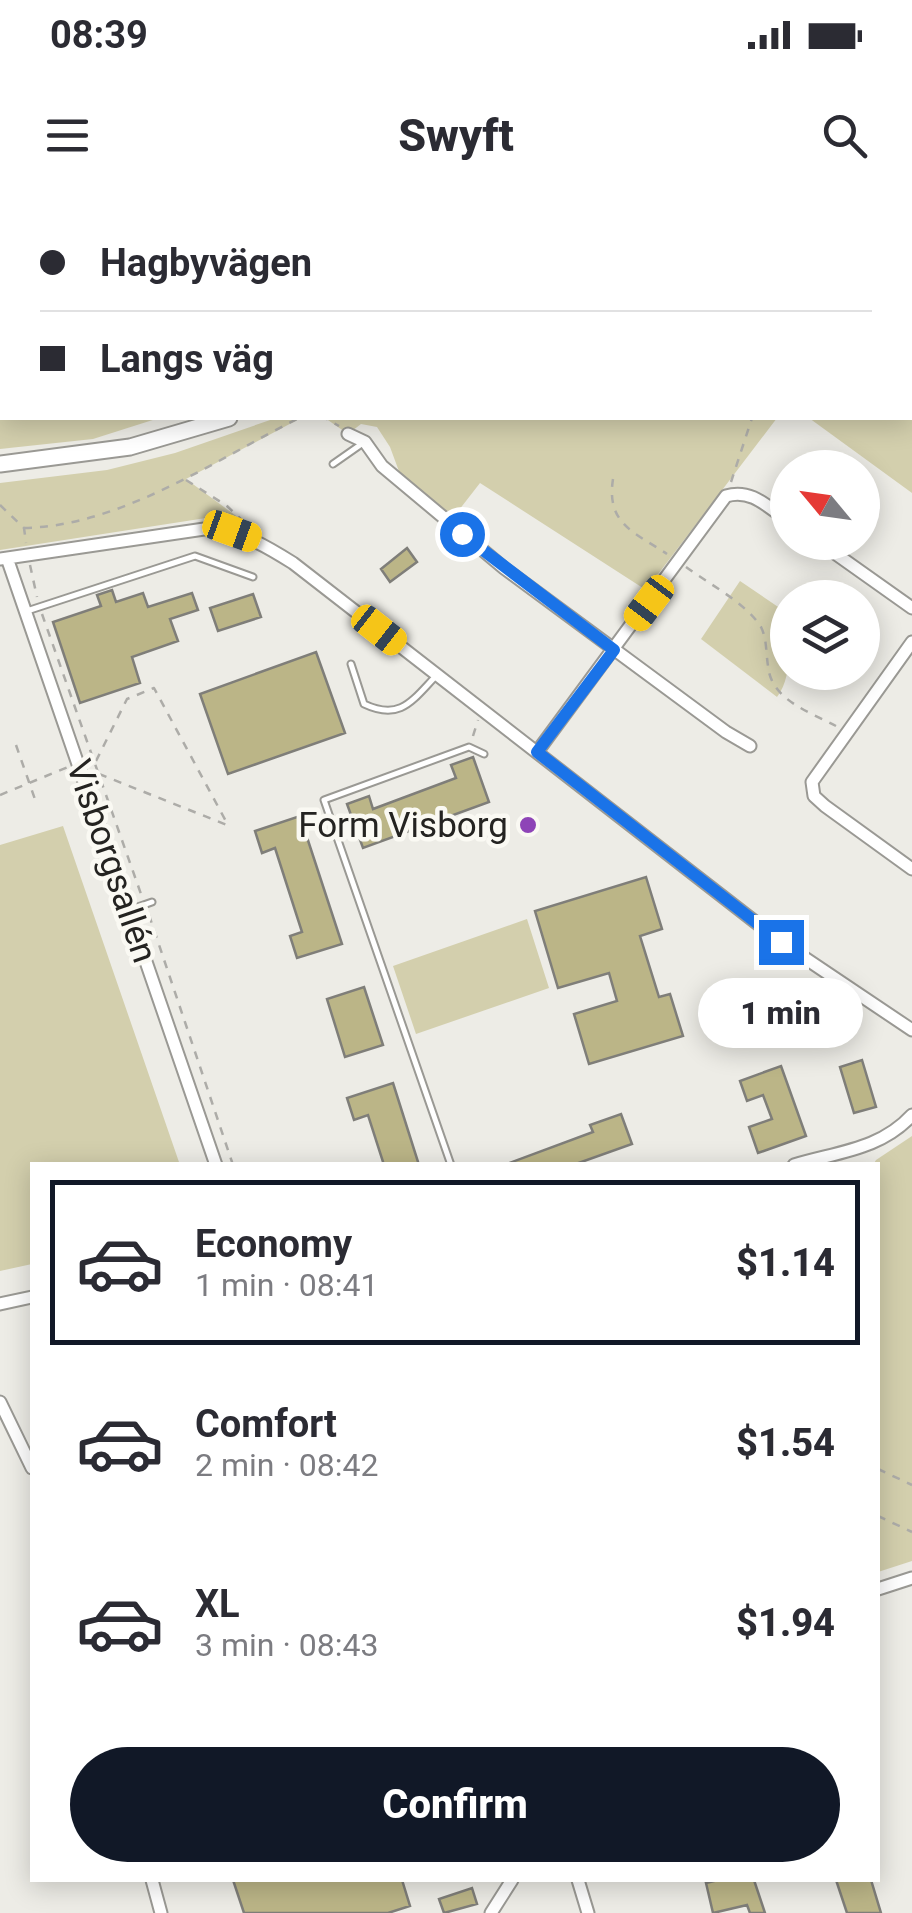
<!DOCTYPE html>
<meta charset="utf-8">
<style>
:root{--surface:#fff;--page:#f2f2f3;--text:#2b2b33;--muted:#7c7c81;--line:#e1e1e2;--accent:#111827}
body{margin:0;font-family:Roboto,sans-serif;background:var(--page);color:var(--text);height:100vh;display:flex;flex-direction:column;font-size:38px;white-space:nowrap}
*{box-sizing:border-box;margin:0}
p{font-size:32px;color:var(--muted)}
.icon{flex:none;width:55px;height:55px;fill:none;stroke:currentColor;stroke-width:2;stroke-linecap:round;stroke-linejoin:round}
.map{position:relative;flex:1;overflow:hidden}
.panel{position:absolute;left:30px;top:962px;width:850px;height:720px;display:flex;flex-direction:column;background:var(--surface);border-radius:0px;box-shadow:0 5px 25px #0003}
.panel>*{flex:none}
.banner{position:absolute;left:0px;top:0px;width:912px;height:220px;box-shadow:0 5px 25px #0003;display:grid;align-content:center;height:220px;padding:0 40px;background:var(--surface)}
.needle{width:65px;rotate:299deg}
.tools{position:absolute;left:770px;top:250px;display:grid;gap:20px}
.tools a{display:grid;place-items:center;width:110px;height:110px;border-radius:50%;background:var(--surface);box-shadow:0 5px 25px #0003;font-size:50px}
.end{position:absolute;width:45px;height:45px;margin:-22px;border:12px solid #1a73e8;background:#fff;box-shadow:0 0 0 5px #fff}
.from{border-radius:50%}
.bubble{position:absolute;height:70px;border-radius:35px;background:var(--surface);box-shadow:0 5px 25px #0003;font-size:32px;font-weight:800;line-height:70px;text-align:center}
.car{position:absolute;width:30px;height:60px;margin:-30px -15px;border-radius:12px;box-shadow:0 0 8px 2px #0007;background:linear-gradient(#f5c518 24%,#345 0 40%,#f5c518 0 76%,#345 0 86%,#f5c518 0)}
.banner b{display:flex;align-items:center;gap:35px;height:95px;font-size:38px}
.banner b+b{border-top:2px solid var(--line)}
.banner i{width:25px;height:25px;background:var(--text)}
ul{padding:18px 0 0;list-style:none}
li{display:flex;align-items:center;gap:30px;height:165px;margin:0 20px 15px;padding:0 20px;border:5px solid transparent;border-radius:0px}
li div{flex:1}
li b{display:block;font-size:38px}
li em{font-style:normal;font-weight:800}
li.current{border-color:var(--accent)}
li>.icon{width:90px;height:90px;stroke-width:1.5}
.primary-button{display:flex;gap:20px;margin-top:auto;padding:20px 40px}
.primary-button a{flex:1;height:115px;border-radius:60px;background:var(--accent);color:#fff;font-size:40px;font-weight:800;line-height:115px;text-align:center}
.status{display:flex;justify-content:space-between;align-items:center;height:70px;padding:0 50px;background:var(--surface);direction:ltr}
.status svg{height:28px;fill:currentColor}
header{display:flex;justify-content:space-between;align-items:center;height:130px;padding:0 40px;background:var(--surface);font-size:45px;font-weight:800}
.map>svg:first-child{display:block}
.green{fill:#d3cfad}
.building{fill:#bbb587;stroke:#7f7e79;stroke-width:2.5}
.lines{fill:none;stroke-linecap:round;stroke-linejoin:round}
.lane-casing{stroke:#9a9994;stroke-width:9}
.street-casing{stroke:#9a9994;stroke-width:15}
.secondary-casing{stroke:#9a9994;stroke-width:19}
.path{stroke:#adaca8;stroke-width:2.5;stroke-dasharray:8 8;stroke-linecap:butt}
.lane{stroke:#fff;stroke-width:5}
.street{stroke:#fff;stroke-width:11}
.secondary{stroke:#fff;stroke-width:15}
.route{stroke:#1a73e8;stroke-width:12}
.poi-dot{fill:#8e44b7;stroke:#faf9f3;stroke-width:4}
.labels{text-anchor:middle;stroke-width:9;stroke-linejoin:round;paint-order:stroke}
.poi-label{font-size:35px;fill:#242321;stroke:#faf9f3;text-anchor:end}
.street-label{font-size:35px;fill:#242321;stroke:#faf9f3}
</style>
<div class="status"><b>08:39</b><svg viewBox="0 0 49 12"><path d="M0 12V9h3v3zM5 12V6h3v6zM10 12V3h3v9zM15 12V0h3v12zM26 1h20v11H26zM47 4h2v5h-2z"/></svg></div>
<header><svg class="icon" aria-label="menu" viewBox="0 0 24 24"><path d="M4 6h16M4 12h16M4 18h16"/></svg>Swyft<svg class="icon" aria-label="search" viewBox="0 0 24 24"><circle cx="10" cy="10" r="6"/><path d="M15 15l6 6"/></svg></header>
<div class="map">
<svg width="912" height="1713" viewBox="0 0 912 1713">
<rect width="100%" height="100%" fill="#edece6"/>
<path class="green" d="M 910,66 L 912,66 L 912,293 L 809,218 L 910,218 Z
M 0,212 L 2,218 L 159,218 L 93,239 L 0,249 Z
M 276,218 L 777,218 L 646,390 L 480,283 L 452,319 L 400,274 L 390,247 L 377,227 L 361,224 L 348,234 L 325,218 L 299,219 L 186,279 L 243,321 L 206,318 L 0,350 L 0,283 L 107,270 L 175,253 Z
M 740,381 L 787,413 C 788,439 794,475 777,497 L 701,439 Z
M 63,626 L 180,965 L 32,965 L 32,1064 L 0,1071 L 0,645 Z
M 527,719 L 549,788 L 416,834 L 393,766 Z
M 912,936 L 912,1361 L 878,1372 L 878,965 L 873,965 L 876,960 Z"/>
<path class="building" d="M 407,348 L 417,362 L 390,382 L 381,369 Z
M 112,390 L 116,402 L 143,393 L 148,407 L 192,393 L 198,410 L 170,419 L 178,441 L 132,457 L 140,483 L 80,503 L 53,422 L 101,406 L 97,395 Z
M 253,394 L 261,417 L 218,431 L 210,408 Z
M 316,452 L 345,533 L 228,574 L 200,494 Z
M 473,557 L 489,602 L 363,648 L 347,604 L 369,596 L 373,609 L 456,578 L 451,565 Z
M 300,616 L 342,744 L 297,758 L 290,736 L 302,732 L 275,648 L 262,653 L 255,631 Z
M 646,677 L 662,729 L 640,736 L 659,797 L 670,794 L 683,836 L 589,864 L 574,814 L 617,801 L 609,773 L 558,788 L 535,711 Z
M 364,787 L 383,845 L 345,857 L 327,799 Z
M 862,860 L 876,907 L 854,913 L 840,867 Z
M 781,866 L 806,936 L 758,953 L 749,927 L 772,919 L 763,895 L 747,901 L 740,881 Z
M 393,883 L 419,965 L 384,965 L 368,915 L 354,920 L 347,898 Z
M 621,914 L 632,944 L 573,965 L 504,965 L 593,932 L 590,925 Z
M 233,1680 L 402,1680 L 410,1706 L 388,1713 L 244,1713 Z
M 718,1680 L 754,1680 L 765,1713 L 750,1713 L 747,1705 L 713,1713 L 706,1683 Z
M 836,1680 L 871,1680 L 881,1713 L 847,1713 Z
M 472,1688 L 477,1704 L 444,1713 L 439,1699 Z"/>
<g class="lines">
<g class="lane-casing">
<path id="lane" d="M 333,264 L 363,243
M 27,411 L 195,356 L 253,377
M 351,464 L 364,504 C 400,521 412,501 435,477
M 132,709 L 152,702
M 451,965 L 324,600 L 469,547 L 484,554"/>
</g>
<g class="street-casing">
<path id="street" d="M 309,0 L 311,2
M 110,2 L 111,0
M 377,2 L 381,0
M 0,119 L 2,119
M 348,234 L 365,242 L 382,266 L 504,368 L 726,532 L 750,546
M 819,342 L 912,408
M 7,358 L 216,965
M 0,359 L 211,328 C 244,333 266,346 293,363 L 781,742 L 912,830
M 912,442 L 812,582 L 814,596 L 825,606 L 912,669
M 537,552 L 726,296 C 751,288 768,307 788,321
M 794,965 C 836,952 880,950 912,915
M 0,1104 L 32,1097
M 0,1202 L 32,1268
M 878,1389 L 912,1378
M 152,1680 L 161,1713
M 578,1680 L 588,1713
M 491,1713 L 512,1680"/>
</g>
<g class="secondary-casing">
<path id="secondary" d="M 910,45 L 912,45
M 0,264 L 130,247 L 229,218"/>
</g>
<path class="path" d="M 477,0 L 480,2
M 745,0 L 755,2
M 640,2 L 641,0
M 883,2 L 890,0
M 910,99 L 912,99
M 613,279 C 606,324 634,332 667,354
M 186,280 L 227,306 L 244,322
M 731,282 L 752,218
M 0,305 L 24,328 L 26,343
M 24,328 C 121,326 215,260 299,218 L 325,218 L 339,226
M 30,365 L 37,397
M 686,367 C 709,384 746,403 761,427 C 767,439 766,454 768,466 C 771,500 810,512 836,526
M 42,414 L 141,694
M 473,536 L 478,520
M 16,545 L 37,605
M 96,561 L 127,499 L 154,488 L 228,625
M 99,574 L 227,625
M 0,595 L 68,567
M 149,715 L 233,965
M 878,1269 L 912,1285
M 878,1316 L 912,1332"/>
<use href="#lane" class="lane"/>
<use href="#street" class="street"/>
<use href="#secondary" class="secondary"/>
</g>
<g class="lines">
<path class="route" d="M 462,334 L 614,450 L 537,552 L 781,742"/>
</g>
<circle class="poi-dot" cx="528" cy="625" r="10"/>
<g class="labels">
<g class="poi-label">
<text x="508" y="637">Form Visborg</text>
</g>
<g class="street-label">
<text transform="translate(112 661) rotate(71)" y="12">Visborgsallén</text>
</g>
</g>
</svg>
<div class="tools">
<a><svg class="needle" viewBox="-14 -14 28 28"><path d="M0-13l5 13h-10z" fill="#e53935"/><path d="M0 13l5-13h-10z" fill="#7c7c81"/></svg></a>
<a><svg class="icon" aria-label="layers" viewBox="0 0 24 24"><path d="M12 4l9 5-9 5-9-5zM3 14l9 5 9-5"/></svg></a>
</div>
<i class="end from" style="left:462px;top:334px"></i>
<i class="end" style="left:781px;top:742px"></i>
<div class="bubble" style="left:698px;top:778px;width:165px">1 min</div>
<i class="car" style="left:232px;top:331px;rotate:110deg"></i>
<i class="car" style="left:649px;top:403px;rotate:217deg"></i>
<i class="car" style="left:379px;top:430px;rotate:128deg"></i>
<div class="banner">
<b><i class="from"></i>Hagbyvägen</b>
<b><i></i>Langs väg</b>
</div>
<section class="panel">
<ul>
<li class="current"><svg class="icon" aria-label="car" viewBox="0 0 24 24"><path d="M5 17H2v-5l4-1 3-4h7l3 4 3 1v5h-3M9 17h6M6 11h13"/><circle cx="7" cy="17" r="2"/><circle cx="17" cy="17" r="2"/></svg><div><b>Economy</b><p>1 min · 08:41</p></div><em>$1.14</em></li>
<li><svg class="icon" aria-label="car" viewBox="0 0 24 24"><path d="M5 17H2v-5l4-1 3-4h7l3 4 3 1v5h-3M9 17h6M6 11h13"/><circle cx="7" cy="17" r="2"/><circle cx="17" cy="17" r="2"/></svg><div><b>Comfort</b><p>2 min · 08:42</p></div><em>$1.54</em></li>
<li><svg class="icon" aria-label="car" viewBox="0 0 24 24"><path d="M5 17H2v-5l4-1 3-4h7l3 4 3 1v5h-3M9 17h6M6 11h13"/><circle cx="7" cy="17" r="2"/><circle cx="17" cy="17" r="2"/></svg><div><b>XL</b><p>3 min · 08:43</p></div><em>$1.94</em></li>
</ul>
<div class="primary-button"><a>Confirm</a></div>
</section>
</div>
